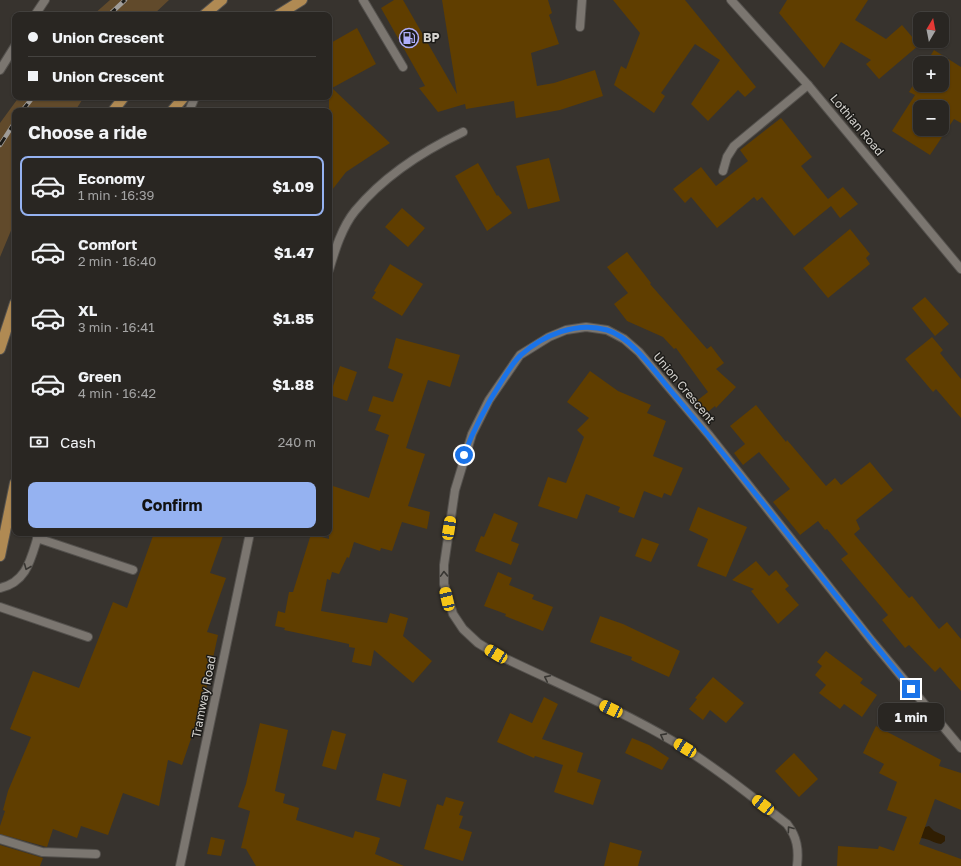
<!DOCTYPE html>
<meta charset="utf-8">
<style>
:root{--surface:#292622;--page:#35322f;--text:#f1f3f6;--muted:#a5a5a5;--line:#454340;--accent:#95b2f1}
body{margin:0;font-family:"Golos Text",sans-serif;background:var(--page);color:var(--text);height:100vh;display:flex;flex-direction:column;font-size:15px;white-space:nowrap}
*{box-sizing:border-box;margin:0}
p{font-size:13px;color:var(--muted)}
.icon{flex:none;width:22px;height:22px;fill:none;stroke:currentColor;stroke-width:2;stroke-linecap:round;stroke-linejoin:round}
.map{position:relative;flex:1;overflow:hidden}
.side{position:absolute;left:12px;top:108px;width:320px;height:428px;display:flex;flex-direction:column;background:var(--surface);border-radius:8px;box-shadow:0 1px 3px #0004,0 0 0 1px var(--line)}
.side>*{flex:none}
.top-card{position:absolute;left:12px;top:12px;width:320px;height:88px;border-radius:8px;box-shadow:0 1px 3px #0004,0 0 0 1px var(--line);display:grid;align-content:center;height:88px;padding:0 16px;background:var(--surface)}
.needle{width:26px;rotate:10deg}
.buttons{position:absolute;left:913px;top:12px;display:grid;gap:8px}
.buttons a{display:grid;place-items:center;width:36px;height:36px;border-radius:8px;background:var(--surface);box-shadow:0 1px 3px #0004,0 0 0 1px var(--line);font-size:20px}
.end{position:absolute;width:18px;height:18px;margin:-9px;border:5px solid #1a73e8;background:#fff;box-shadow:0 0 0 2px #fff}
.from{border-radius:50%}
.bubble{position:absolute;height:28px;border-radius:8px;background:var(--surface);box-shadow:0 1px 3px #0004,0 0 0 1px var(--line);font-size:13px;font-weight:700;line-height:28px;text-align:center}
.car{position:absolute;width:12px;height:24px;margin:-12px -6px;border-radius:5px;box-shadow:0 0 3px 1px #0007;background:linear-gradient(#f5c518 24%,#345 0 40%,#f5c518 0 76%,#345 0 86%,#f5c518 0)}
.top-card b{display:flex;align-items:center;gap:14px;height:38px;font-size:15px}
.top-card b+b{border-top:1px solid var(--line)}
.top-card i{width:10px;height:10px;background:var(--text)}
ul{padding:0;list-style:none}
li{display:flex;align-items:center;gap:12px;height:60px;margin:0 8px 6px;padding:0 8px;border:2px solid transparent;border-radius:8px}
li div{flex:1}
li b{display:block;font-size:15px}
li em{font-style:normal;font-weight:700}
li.on{border-color:var(--accent)}
li>.icon{width:36px;height:36px;stroke-width:1.5}
h2{padding:0 16px;font-size:18px;line-height:48px}
.pay{display:flex;align-items:center;gap:10px;height:44px;padding:0 16px;font-size:15px}
.pay p{margin-inline-start:auto}
.action{display:flex;gap:8px;margin-top:auto;padding:8px 16px}
.action a{flex:1;height:46px;border-radius:8px;background:var(--accent);color:#111;font-size:16px;font-weight:700;line-height:46px;text-align:center}
.map>svg:first-child{display:block}
.green{fill:#614a2b}
.water{fill:#301e02}
.building{fill:#603e00;fill-rule:evenodd}
.lines{fill:none;stroke-linecap:round;stroke-linejoin:round}
.service-casing{stroke:#54514d;stroke-width:10}
.minor-casing{stroke:#54514d;stroke-width:10}
.primary-casing{stroke:#54514d;stroke-width:12}
.service{stroke:#7b7670;stroke-width:8}
.minor{stroke:#7b7670;stroke-width:8}
.primary{stroke:#b08a53;stroke-width:10}
.rail-casing{stroke:#9f9c98;stroke-width:4.5}
.rail{stroke:#1c1b18;stroke-width:3;stroke-dasharray:9;stroke-linecap:butt}
.oneway{stroke:#383632}
.route{stroke:#1a73e8;stroke-width:5}
.labels{text-anchor:middle;stroke-width:3;stroke-linejoin:round;paint-order:stroke}
.poi-label{font-size:12px;font-weight:bold;fill:#d3d1cd;stroke:#1c1b18;text-anchor:start}
.street-label{font-size:12px;fill:#d3d1cd;stroke:#1c1b18}
</style>
<div class="map">
<svg width="961" height="866" viewBox="0 0 961 866">
<rect width="100%" height="100%" fill="#37332e"/>
<path class="green" d="M 110,0 L 169,0 L 153,15 L 93,15 Z
M 19,97 L 84,97 L 75,111 L 15,111 L 15,221 L 0,257 L 0,123 Z"/>
<path class="water" d="M 929,826 L 934,831 L 945,836 L 945,841 L 941,844 C 933,843 930,839 921,838 L 921,831 L 925,827 Z"/>
<path class="building" d="M 394,0 L 403,0 L 457,94 L 442,0 L 548,0 L 552,13 L 549,15 L 559,44 L 531,53 L 537,86 L 554,83 L 595,70 L 603,96 L 560,110 L 516,118 L 514,101 L 466,109 L 465,104 L 438,112 L 419,88 L 425,86 L 381,8 Z
M 613,0 L 685,0 L 756,87 L 745,97 L 738,90 L 708,121 L 691,104 L 720,60 L 695,44 L 661,93 L 665,96 L 654,113 L 614,85 L 621,66 L 626,69 L 640,33 Z
M 787,0 L 868,0 L 855,20 L 886,39 L 902,25 L 919,45 L 879,79 L 866,64 L 871,60 L 841,42 L 824,68 L 779,13 Z
M 357,28 L 376,64 L 332,88 L 390,143 L 346,172 L 329,194 L 329,44 Z
M 934,50 L 961,67 L 961,123 L 954,119 L 930,155 L 892,131 L 915,95 L 909,92 L 920,73 L 920,85 L 942,85 L 942,63 L 926,63 ZM 920,107 L 942,107 L 942,129 L 920,129 Z
M 781,118 L 812,157 L 801,166 L 828,199 L 843,187 L 858,204 L 840,218 L 831,206 L 794,236 L 762,197 L 757,201 L 754,197 L 717,228 L 691,197 L 685,203 L 673,189 L 701,167 L 716,186 L 748,161 L 740,150 Z
M 549,158 L 560,201 L 528,209 L 516,166 Z
M 478,163 L 497,196 L 498,195 L 512,213 L 487,231 L 455,176 Z
M 402,208 L 425,228 L 408,247 L 385,227 Z
M 850,229 L 870,254 L 866,258 L 870,264 L 828,298 L 803,268 Z
M 627,252 L 651,283 L 650,284 L 707,349 L 711,346 L 724,363 L 716,369 L 736,387 L 716,408 L 715,406 L 704,415 L 694,403 L 708,392 L 676,348 L 674,349 L 663,337 L 627,321 L 614,304 L 628,293 L 607,267 Z
M 390,264 L 423,284 L 402,316 L 372,298 L 376,292 L 374,291 Z
M 925,297 L 949,324 L 935,336 L 912,308 Z
M 932,337 L 943,350 L 940,353 L 961,379 L 961,418 L 936,389 L 933,392 L 905,359 Z
M 396,338 L 460,355 L 450,387 L 428,380 L 406,448 L 425,454 L 408,506 L 430,512 L 427,529 L 402,522 L 392,551 L 381,548 L 380,551 L 354,542 L 349,558 L 347,557 L 339,574 L 332,572 L 330,580 L 327,579 L 321,611 L 387,623 L 390,613 L 408,618 L 403,636 L 432,661 L 413,683 L 374,650 L 371,666 L 352,662 L 355,648 L 349,647 L 349,644 L 284,630 L 285,628 L 275,626 L 278,611 L 285,613 L 289,592 L 293,592 L 311,534 L 329,539 L 329,497 L 333,486 L 369,498 L 389,435 L 375,430 L 381,415 L 368,411 L 373,396 L 393,402 L 403,374 L 388,368 Z
M 340,366 L 357,372 L 347,401 L 330,395 Z
M 590,371 L 618,391 L 651,405 L 647,413 L 666,421 L 653,456 L 683,468 L 671,496 L 664,493 L 662,498 L 644,491 L 634,518 L 618,512 L 620,507 L 586,494 L 577,519 L 538,506 L 548,477 L 566,483 L 584,437 L 577,430 L 589,418 L 567,402 Z
M 756,405 L 786,442 L 787,440 L 826,486 L 835,478 L 841,485 L 870,462 L 893,490 L 856,520 L 860,529 L 854,534 L 909,598 L 912,596 L 939,629 L 947,622 L 961,639 L 961,691 L 940,667 L 935,672 L 909,645 L 905,648 L 882,620 L 888,615 L 841,559 L 848,554 L 827,529 L 825,530 L 818,521 L 800,535 L 773,502 L 790,489 L 759,452 L 743,465 L 734,453 L 745,444 L 730,426 Z
M 698,507 L 747,527 L 726,577 L 697,566 L 708,539 L 689,530 Z
M 494,513 L 518,523 L 511,541 L 519,544 L 511,565 L 475,551 L 481,536 L 484,537 Z
M 154,533 L 224,533 L 210,573 L 226,578 L 207,632 L 218,635 L 199,722 L 197,721 L 182,765 L 168,760 L 159,806 L 123,793 L 108,835 L 81,826 L 77,838 L 53,829 L 47,847 L 0,834 L 0,826 L 5,811 L 3,810 L 8,791 L 31,737 L 10,729 L 33,671 L 79,688 L 113,602 L 127,608 Z
M 642,538 L 659,544 L 651,562 L 635,556 Z
M 756,561 L 769,576 L 776,570 L 789,586 L 785,589 L 799,605 L 778,624 L 751,591 L 754,589 L 732,580 Z
M 498,572 L 512,578 L 509,585 L 534,595 L 532,599 L 553,607 L 543,631 L 505,616 L 506,614 L 484,606 Z
M 600,616 L 623,624 L 680,651 L 669,677 L 631,660 L 632,657 L 590,642 Z
M 826,651 L 863,679 L 860,683 L 877,695 L 862,717 L 844,704 L 840,709 L 819,693 L 826,685 L 815,675 L 822,666 L 817,662 Z
M 713,677 L 744,703 L 726,723 L 710,710 L 703,720 L 689,709 L 697,699 L 695,698 Z
M 544,697 L 558,704 L 542,739 L 583,753 L 577,772 L 601,780 L 593,805 L 554,792 L 563,765 L 535,756 L 534,758 L 497,742 L 510,713 L 532,723 Z
M 260,723 L 288,730 L 275,791 L 285,794 L 283,803 L 299,808 L 296,820 L 353,838 L 355,831 L 380,838 L 375,854 L 404,866 L 256,866 L 246,849 L 241,848 L 250,811 L 238,807 L 246,784 Z
M 876,726 L 941,760 L 939,766 L 961,773 L 961,810 L 935,799 L 919,844 L 961,859 L 961,866 L 837,866 L 838,846 L 878,849 L 879,846 L 894,851 L 907,817 L 887,810 L 897,782 L 879,773 L 884,764 L 863,753 Z
M 332,730 L 346,734 L 336,770 L 322,766 Z
M 632,738 L 649,745 L 669,758 L 662,770 L 625,753 Z
M 794,753 L 818,779 L 799,797 L 775,771 Z
M 383,773 L 407,780 L 400,807 L 376,800 Z
M 446,797 L 464,802 L 459,815 L 463,816 L 459,828 L 472,832 L 463,861 L 424,849 L 437,804 L 443,806 Z
M 211,837 L 225,840 L 221,856 L 207,854 Z
M 610,842 L 642,851 L 638,866 L 604,866 Z
M 0,845 L 43,858 L 40,866 L 0,866 Z"/>
<g class="lines">
<g class="service-casing">
<path id="service" d="M 363,0 L 403,67
M 580,27 L 582,0
M 189,111 L 195,97
M 723,171 L 727,157 L 734,146 L 808,85
M 37,538 L 133,570
M 0,588 C 28,582 31,557 39,533
M 0,607 L 88,637
M 0,839 L 42,852 L 96,854"/>
</g>
<g class="minor-casing">
<path id="minor" d="M 731,0 L 808,85 L 961,269
M 35,15 L 45,0
M 0,70 L 15,46
M 329,270 C 335,250 342,227 355,211 C 383,177 423,151 463,132
M 180,866 L 250,533
M 797,866 C 799,849 797,837 787,824 C 751,796 715,767 676,743 C 619,709 556,683 496,654 L 478,643 L 463,629 L 453,614 L 444,584 L 444,565 L 455,490 L 472,434 L 489,400 L 520,355 L 549,337 L 566,330 L 586,327 L 607,330 L 624,339 L 639,352 L 709,435 L 871,640 L 961,748"/>
</g>
<g class="primary-casing">
<path id="primary" d="M 204,15 L 222,0
M 278,15 L 302,0
M 113,111 L 124,97
M 172,111 L 184,97
M 0,349 L 15,303
M 0,556 L 15,483"/>
</g>
<use href="#service" class="service"/>
<use href="#minor" class="minor"/>
<use href="#primary" class="primary"/>
<g class="rail-casing">
<path id="rail" d="M 109,15 L 125,0
M 22,111 L 33,97
M 0,145 L 15,122"/>
</g>
<use href="#rail" class="rail"/>
</g>
<defs><path id="oneway-chevron" d="M-2-3.5L2.5 0L-2 3.5" fill="none" stroke-width="1.6" stroke-linecap="round" stroke-linejoin="round"/></defs>
<g class="oneway">
<use href="#oneway-chevron" transform="translate(27 567) rotate(112)"/>
<use href="#oneway-chevron" transform="translate(444 574) rotate(-92)"/>
<use href="#oneway-chevron" transform="translate(547 678) rotate(-154)"/>
<use href="#oneway-chevron" transform="translate(663 736) rotate(-152)"/>
<use href="#oneway-chevron" transform="translate(790 829) rotate(-126)"/>
</g>
<g class="lines">
<path class="route" d="M 464,455 C 474,428 487,404 503,379 C 508,371 514,361 521,355 C 543,335 577,321 607,330 C 634,338 658,377 677,398 C 758,493 832,593 911,689"/>
</g>
<defs>
<g id="fuel-ring" transform="scale(1)"><circle r="9.5" fill="#1c1b18" stroke="#afaefa" stroke-width="1.5"/><path d="M-5.5-6h7V0h2V4h1.3V-2.5L3-4.5l.8-.8L6-3V5H2.5V1h-1V6h-7ZM-4.2-4.7v3.2H.2V-4.7Z" fill="#afaefa"/></g>
</defs>
<g fill-rule="evenodd">
<use href="#fuel-ring" x="409" y="38"/>
</g>
<g class="labels">
<g class="poi-label">
<text x="423" y="42">BP</text>
</g>
<g class="street-label">
<text transform="translate(857 125) rotate(50)" y="4">Lothian Road</text>
<text transform="translate(684 388) rotate(50)" y="4">Union Crescent</text>
<text transform="translate(204 697) rotate(-79)" y="4">Tramway Road</text>
</g>
</g>
</svg>
<div class="buttons">
<a><svg class="needle" viewBox="-14 -14 28 28"><path d="M0-13l5 13h-10z" fill="#e53935"/><path d="M0 13l5-13h-10z" fill="#a5a5a5"/></svg></a>
<a>+</a>
<a>−</a>
</div>
<i class="end from" style="left:464px;top:455px"></i>
<i class="end" style="left:911px;top:689px"></i>
<div class="bubble" style="left:878px;top:703px;width:66px">1 min</div>
<i class="car" style="left:449px;top:528px;rotate:9deg"></i>
<i class="car" style="left:447px;top:599px;rotate:347deg"></i>
<i class="car" style="left:496px;top:654px;rotate:301deg"></i>
<i class="car" style="left:611px;top:709px;rotate:295deg"></i>
<i class="car" style="left:685px;top:748px;rotate:302deg"></i>
<i class="car" style="left:763px;top:805px;rotate:308deg"></i>
<div class="top-card">
<b><i class="from"></i>Union Crescent</b>
<b><i></i>Union Crescent</b>
</div>
<section class="side">
<h2>Choose a ride</h2>
<ul>
<li class="on"><svg class="icon" aria-label="car" viewBox="0 0 24 24"><path d="M5 17H2v-5l4-1 3-4h7l3 4 3 1v5h-3M9 17h6M6 11h13"/><circle cx="7" cy="17" r="2"/><circle cx="17" cy="17" r="2"/></svg><div><b>Economy</b><p>1 min · 16:39</p></div><em>$1.09</em></li>
<li><svg class="icon" aria-label="car" viewBox="0 0 24 24"><path d="M5 17H2v-5l4-1 3-4h7l3 4 3 1v5h-3M9 17h6M6 11h13"/><circle cx="7" cy="17" r="2"/><circle cx="17" cy="17" r="2"/></svg><div><b>Comfort</b><p>2 min · 16:40</p></div><em>$1.47</em></li>
<li><svg class="icon" aria-label="car" viewBox="0 0 24 24"><path d="M5 17H2v-5l4-1 3-4h7l3 4 3 1v5h-3M9 17h6M6 11h13"/><circle cx="7" cy="17" r="2"/><circle cx="17" cy="17" r="2"/></svg><div><b>XL</b><p>3 min · 16:41</p></div><em>$1.85</em></li>
<li><svg class="icon" aria-label="car" viewBox="0 0 24 24"><path d="M5 17H2v-5l4-1 3-4h7l3 4 3 1v5h-3M9 17h6M6 11h13"/><circle cx="7" cy="17" r="2"/><circle cx="17" cy="17" r="2"/></svg><div><b>Green</b><p>4 min · 16:42</p></div><em>$1.88</em></li>
</ul>
<div class="pay"><svg class="icon" aria-label="cash" viewBox="0 0 24 24"><path d="M3 7h18v10H3z"/><circle cx="12" cy="12" r="2"/></svg>Cash<p>240 m</p></div>
<div class="action"><a>Confirm</a></div>
</section>
</div>
